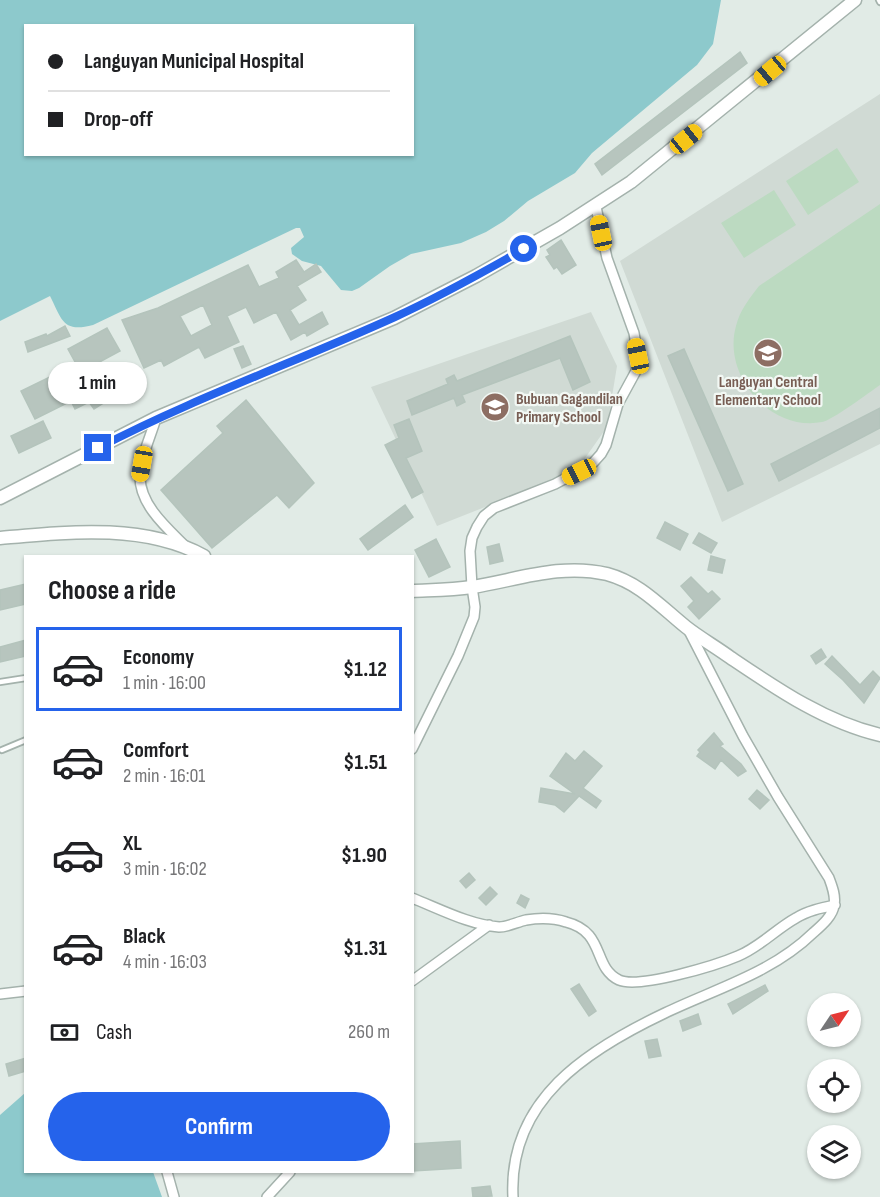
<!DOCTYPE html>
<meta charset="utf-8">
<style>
:root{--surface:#fff;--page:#f6f6f6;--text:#202124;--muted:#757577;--line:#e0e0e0;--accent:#2563eb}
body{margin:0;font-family:"Sofia Sans Condensed",sans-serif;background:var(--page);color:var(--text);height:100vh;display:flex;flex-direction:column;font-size:22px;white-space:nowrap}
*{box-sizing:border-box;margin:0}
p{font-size:20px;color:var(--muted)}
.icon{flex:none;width:33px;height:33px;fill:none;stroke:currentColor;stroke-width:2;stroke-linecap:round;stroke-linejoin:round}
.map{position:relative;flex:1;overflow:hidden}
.details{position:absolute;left:24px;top:555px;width:390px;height:618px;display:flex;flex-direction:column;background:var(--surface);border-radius:0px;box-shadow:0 2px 4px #0004}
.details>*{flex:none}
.guide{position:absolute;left:24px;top:24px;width:390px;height:132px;border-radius:0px;box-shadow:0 2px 4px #0004;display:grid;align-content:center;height:132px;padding:0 24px;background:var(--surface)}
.needle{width:39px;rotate:55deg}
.controls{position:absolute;left:807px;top:993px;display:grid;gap:12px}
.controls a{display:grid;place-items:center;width:54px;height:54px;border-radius:50%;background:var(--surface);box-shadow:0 2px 4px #0004;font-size:30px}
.end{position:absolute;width:27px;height:27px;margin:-14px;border:8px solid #2563eb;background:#fff;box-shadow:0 0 0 3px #fff}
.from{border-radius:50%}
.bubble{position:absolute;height:42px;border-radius:21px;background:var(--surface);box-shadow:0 2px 4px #0004;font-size:20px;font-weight:700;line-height:42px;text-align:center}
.car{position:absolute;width:18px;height:36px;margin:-18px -9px;border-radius:8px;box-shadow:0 0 4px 2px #0007;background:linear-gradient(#f5c518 24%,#345 0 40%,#f5c518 0 76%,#345 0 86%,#f5c518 0)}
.guide b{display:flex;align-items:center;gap:21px;height:57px;font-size:22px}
.guide b+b{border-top:2px solid var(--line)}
.guide i{width:15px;height:15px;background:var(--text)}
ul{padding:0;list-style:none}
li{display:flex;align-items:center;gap:18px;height:84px;margin:0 12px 9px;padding:0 12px;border:3px solid transparent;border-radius:0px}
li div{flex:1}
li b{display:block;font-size:22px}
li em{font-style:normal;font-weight:700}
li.on{border-color:var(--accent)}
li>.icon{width:54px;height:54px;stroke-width:1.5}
h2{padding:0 24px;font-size:27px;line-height:72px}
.pay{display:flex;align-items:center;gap:15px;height:66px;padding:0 24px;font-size:22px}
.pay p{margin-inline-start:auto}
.primary-button{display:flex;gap:12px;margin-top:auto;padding:12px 24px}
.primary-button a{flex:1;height:69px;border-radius:36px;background:var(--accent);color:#fff;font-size:24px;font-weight:700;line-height:69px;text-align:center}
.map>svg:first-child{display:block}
.built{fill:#d0dad4}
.green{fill:#bcdac1}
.water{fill:#8dc9cc;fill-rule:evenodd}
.building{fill:#b7c5be;stroke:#b4c4bc;stroke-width:1.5;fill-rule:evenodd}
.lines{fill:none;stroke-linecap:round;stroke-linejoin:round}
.service-casing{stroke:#a4b2ac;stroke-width:8}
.minor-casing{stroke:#a4b2ac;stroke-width:12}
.tertiary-casing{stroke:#a4b2ac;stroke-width:15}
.service{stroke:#fff;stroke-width:4.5}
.minor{stroke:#fff;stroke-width:9}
.tertiary{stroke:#fff;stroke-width:12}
.route{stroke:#2563eb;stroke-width:8}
.labels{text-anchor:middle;stroke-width:4.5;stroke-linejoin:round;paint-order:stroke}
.education-label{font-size:16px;font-weight:bold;fill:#785e54;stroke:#f2f8f4}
</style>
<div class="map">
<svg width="880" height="1197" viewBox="0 0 880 1197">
<rect width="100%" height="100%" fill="#e1ebe6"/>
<path class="built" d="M 880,94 L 880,444 L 722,522 L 620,261 Z
M 591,312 L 617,366 L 607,427 L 576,471 L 437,526 L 371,387 Z"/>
<path class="green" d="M 837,148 L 859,182 L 808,215 L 786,181 Z
M 774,190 L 796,225 L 744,258 L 721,223 Z
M 880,204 L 880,385 C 870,392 831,421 822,422 C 770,432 722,375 736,326 C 740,310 749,299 759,286 Z"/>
<path class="water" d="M 0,0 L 721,0 L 713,44 L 697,65 L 592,153 L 575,173 L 528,201 L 504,221 L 486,232 L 461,243 L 411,254 L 390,266 L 359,288 L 352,291 L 341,290 L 321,266 L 302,261 L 292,254 L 291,248 L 304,237 L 300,228 L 296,228 L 93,325 C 63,333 62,320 50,296 L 0,321 ZM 26,26 L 412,26 L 412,154 L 26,154 Z
M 25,1093 L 26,1172 L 153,1172 L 162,1197 L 0,1197 L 0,1115 Z"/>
<path class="building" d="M 740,52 L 747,63 L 602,175 L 595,164 Z
M 561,240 L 576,265 L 562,274 L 557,267 L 554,269 L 546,257 L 550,255 L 547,250 Z
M 296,260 L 304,272 L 316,264 L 321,272 L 297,286 L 306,300 L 290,310 L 299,325 L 322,312 L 328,324 L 307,336 L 305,332 L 291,340 L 276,312 L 254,323 L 246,307 L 227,316 L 239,342 L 205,358 L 199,347 L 164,366 L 161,360 L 144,368 L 122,320 L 158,308 L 248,265 L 259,287 L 279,278 L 276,272 ZM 203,305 L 212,325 L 191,336 L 180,316 Z
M 65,326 L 70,336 L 28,352 L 25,342 L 46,334 L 47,336 Z
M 107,328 L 120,351 L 92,366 L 108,392 L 101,396 L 105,402 L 94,409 L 89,402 L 75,409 L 71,401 L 35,419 L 21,391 L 56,374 L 60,382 L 81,373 L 68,349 Z
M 570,336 L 590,382 L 573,390 L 560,358 L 462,395 L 465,402 L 457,406 L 454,398 L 412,415 L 407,401 L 448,384 L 446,379 L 454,375 L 457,381 Z
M 243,346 L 251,364 L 242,368 L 234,349 Z
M 684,349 L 743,484 L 728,491 L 668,356 Z
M 246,400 L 314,483 L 289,508 L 277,495 L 212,548 L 161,490 L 223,433 L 217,426 Z
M 880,408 L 880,428 L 779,481 L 771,464 Z
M 409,419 L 422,451 L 406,458 L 423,492 L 412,498 L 385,445 L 399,438 L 394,425 Z
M 43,421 L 51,438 L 19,453 L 11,436 Z
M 405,505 L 413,517 L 368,550 L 360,539 Z
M 665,522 L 688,534 L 680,550 L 657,538 Z
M 699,533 L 717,543 L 711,553 L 693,543 Z
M 436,539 L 450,567 L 429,577 L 415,550 Z
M 499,544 L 503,561 L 490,564 L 487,547 Z
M 711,556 L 725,560 L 722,573 L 708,570 Z
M 691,577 L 708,594 L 712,591 L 720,599 L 699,619 L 688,607 L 694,601 L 681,586 Z
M 26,584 L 26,604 L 0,610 L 0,590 Z
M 26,640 L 26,656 L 0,662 L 0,647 Z
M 821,649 L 826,657 L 816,664 L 811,656 Z
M 832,656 L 860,685 L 873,671 L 880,678 L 864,703 L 843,680 L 825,664 Z
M 714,733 L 723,744 L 720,746 L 741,764 L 746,771 L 738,776 L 721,760 L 715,769 L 697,756 L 700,752 L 698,750 Z
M 584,751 L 602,766 L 583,788 L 601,801 L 596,808 L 579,796 L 564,812 L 555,805 L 539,802 L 541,788 L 575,794 L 550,776 L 566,753 L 575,761 Z
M 757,790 L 769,800 L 760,809 L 749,799 Z
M 469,873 L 475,880 L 466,888 L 460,881 Z
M 490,887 L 497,894 L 486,905 L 479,898 Z
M 521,895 L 529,899 L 525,908 L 517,903 Z
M 579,984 L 596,1011 L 589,1016 L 571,989 Z
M 765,985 L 768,991 L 733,1014 L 728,1004 Z
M 698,1014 L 701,1024 L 683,1031 L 680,1021 Z
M 657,1039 L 661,1056 L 649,1058 L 645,1041 Z
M 26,1058 L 26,1071 L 9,1076 L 6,1064 Z
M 460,1141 L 461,1168 L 413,1171 L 412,1144 Z
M 490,1186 L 492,1196 L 473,1197 L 472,1188 Z"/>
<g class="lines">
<g class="service-casing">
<path id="service" d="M 879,0 L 880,2
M 0,682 L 26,678
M 2,750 L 26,740"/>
</g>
<g class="minor-casing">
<path id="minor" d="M 156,418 C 151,436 140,458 140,477 C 140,505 167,528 185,546
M 412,749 L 458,656 L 474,617 L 475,607 L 472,587 L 470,551 L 472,538 L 477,527 L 484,516 L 494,508 L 555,484 L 592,464 L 601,454 L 606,445 L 618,404 L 636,371 L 639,362 L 634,333 L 607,258 L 596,207
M 412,898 C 440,909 470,925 499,927 C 508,927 517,922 526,920 C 538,918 554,918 566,922 C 606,932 592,967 619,980 C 639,989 717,965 738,956 C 760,947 776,929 796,918 C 807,911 821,908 835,905
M 412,981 L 489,925
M 0,994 L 26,991
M 167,1172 L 174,1197
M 267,1197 L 290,1172
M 513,1197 C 508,1100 587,1050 665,1013 C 715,989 772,973 813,933 C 821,926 833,916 834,905 C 836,896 832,886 829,878 L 778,797 L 743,736 L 688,629"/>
</g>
<g class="tertiary-casing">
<path id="tertiary" d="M 0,498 L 156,418 L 394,318 L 476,276 L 560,228 L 631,182 L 855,0
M 0,538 C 67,532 143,523 204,556
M 412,591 C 432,590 452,590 472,587 C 517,580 560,563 607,574 C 640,583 660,606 686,627 C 700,638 716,647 731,658 C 777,689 825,722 880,735"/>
</g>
<use href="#service" class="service"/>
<use href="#minor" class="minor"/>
<use href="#tertiary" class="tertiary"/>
</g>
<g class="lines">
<path class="route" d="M 98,448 C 194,398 296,362 395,317 C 439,297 482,273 524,249"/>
</g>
<defs>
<g id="school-disc" transform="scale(1.5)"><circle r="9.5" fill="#8d6e63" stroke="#f2f8f4"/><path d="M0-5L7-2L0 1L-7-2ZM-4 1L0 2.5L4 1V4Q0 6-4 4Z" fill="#fff"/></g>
</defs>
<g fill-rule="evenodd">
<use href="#school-disc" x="768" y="353"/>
<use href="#school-disc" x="495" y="407"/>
</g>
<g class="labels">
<g class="education-label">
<text x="768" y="387">Languyan Central<tspan x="768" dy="18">Elementary School</tspan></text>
<text x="516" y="404" text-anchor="start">Bubuan Gagandilan<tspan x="516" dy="18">Primary School</tspan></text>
</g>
</g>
</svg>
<div class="controls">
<a><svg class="needle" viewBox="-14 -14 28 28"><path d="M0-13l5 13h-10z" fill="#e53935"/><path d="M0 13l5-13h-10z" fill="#757577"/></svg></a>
<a><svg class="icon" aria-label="locate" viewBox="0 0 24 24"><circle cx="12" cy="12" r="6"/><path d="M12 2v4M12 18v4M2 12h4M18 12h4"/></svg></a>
<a><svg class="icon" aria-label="layers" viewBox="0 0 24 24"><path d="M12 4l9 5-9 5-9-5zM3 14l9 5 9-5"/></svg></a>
</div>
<i class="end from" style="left:524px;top:249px"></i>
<i class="end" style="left:98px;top:448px"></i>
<div class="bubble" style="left:48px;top:362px;width:99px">1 min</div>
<i class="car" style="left:770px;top:71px;rotate:230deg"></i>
<i class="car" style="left:686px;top:139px;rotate:51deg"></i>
<i class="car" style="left:601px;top:233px;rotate:348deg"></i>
<i class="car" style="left:638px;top:356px;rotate:348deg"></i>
<i class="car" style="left:142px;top:464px;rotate:190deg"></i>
<i class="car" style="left:579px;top:472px;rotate:244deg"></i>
<div class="guide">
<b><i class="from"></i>Languyan Municipal Hospital</b>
<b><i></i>Drop-off</b>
</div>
<section class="details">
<h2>Choose a ride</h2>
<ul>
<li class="on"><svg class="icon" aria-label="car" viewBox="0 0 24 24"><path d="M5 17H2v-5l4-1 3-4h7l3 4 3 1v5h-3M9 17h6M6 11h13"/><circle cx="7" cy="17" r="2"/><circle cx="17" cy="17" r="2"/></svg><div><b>Economy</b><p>1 min · 16:00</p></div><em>$1.12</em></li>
<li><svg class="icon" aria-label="car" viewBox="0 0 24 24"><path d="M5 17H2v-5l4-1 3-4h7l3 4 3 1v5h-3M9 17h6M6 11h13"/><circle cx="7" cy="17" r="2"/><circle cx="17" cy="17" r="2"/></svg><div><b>Comfort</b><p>2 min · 16:01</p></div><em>$1.51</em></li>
<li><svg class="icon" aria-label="car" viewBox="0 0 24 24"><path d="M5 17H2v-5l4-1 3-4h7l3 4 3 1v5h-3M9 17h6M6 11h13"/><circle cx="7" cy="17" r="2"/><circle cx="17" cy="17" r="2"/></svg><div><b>XL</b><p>3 min · 16:02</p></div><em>$1.90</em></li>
<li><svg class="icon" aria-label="car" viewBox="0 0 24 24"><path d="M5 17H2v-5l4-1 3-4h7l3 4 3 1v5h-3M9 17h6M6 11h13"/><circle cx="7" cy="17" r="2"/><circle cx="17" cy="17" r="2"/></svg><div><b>Black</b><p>4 min · 16:03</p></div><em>$1.31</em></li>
</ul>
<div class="pay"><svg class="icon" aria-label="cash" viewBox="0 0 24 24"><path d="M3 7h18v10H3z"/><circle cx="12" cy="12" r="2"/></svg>Cash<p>260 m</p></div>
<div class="primary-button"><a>Confirm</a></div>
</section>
</div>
